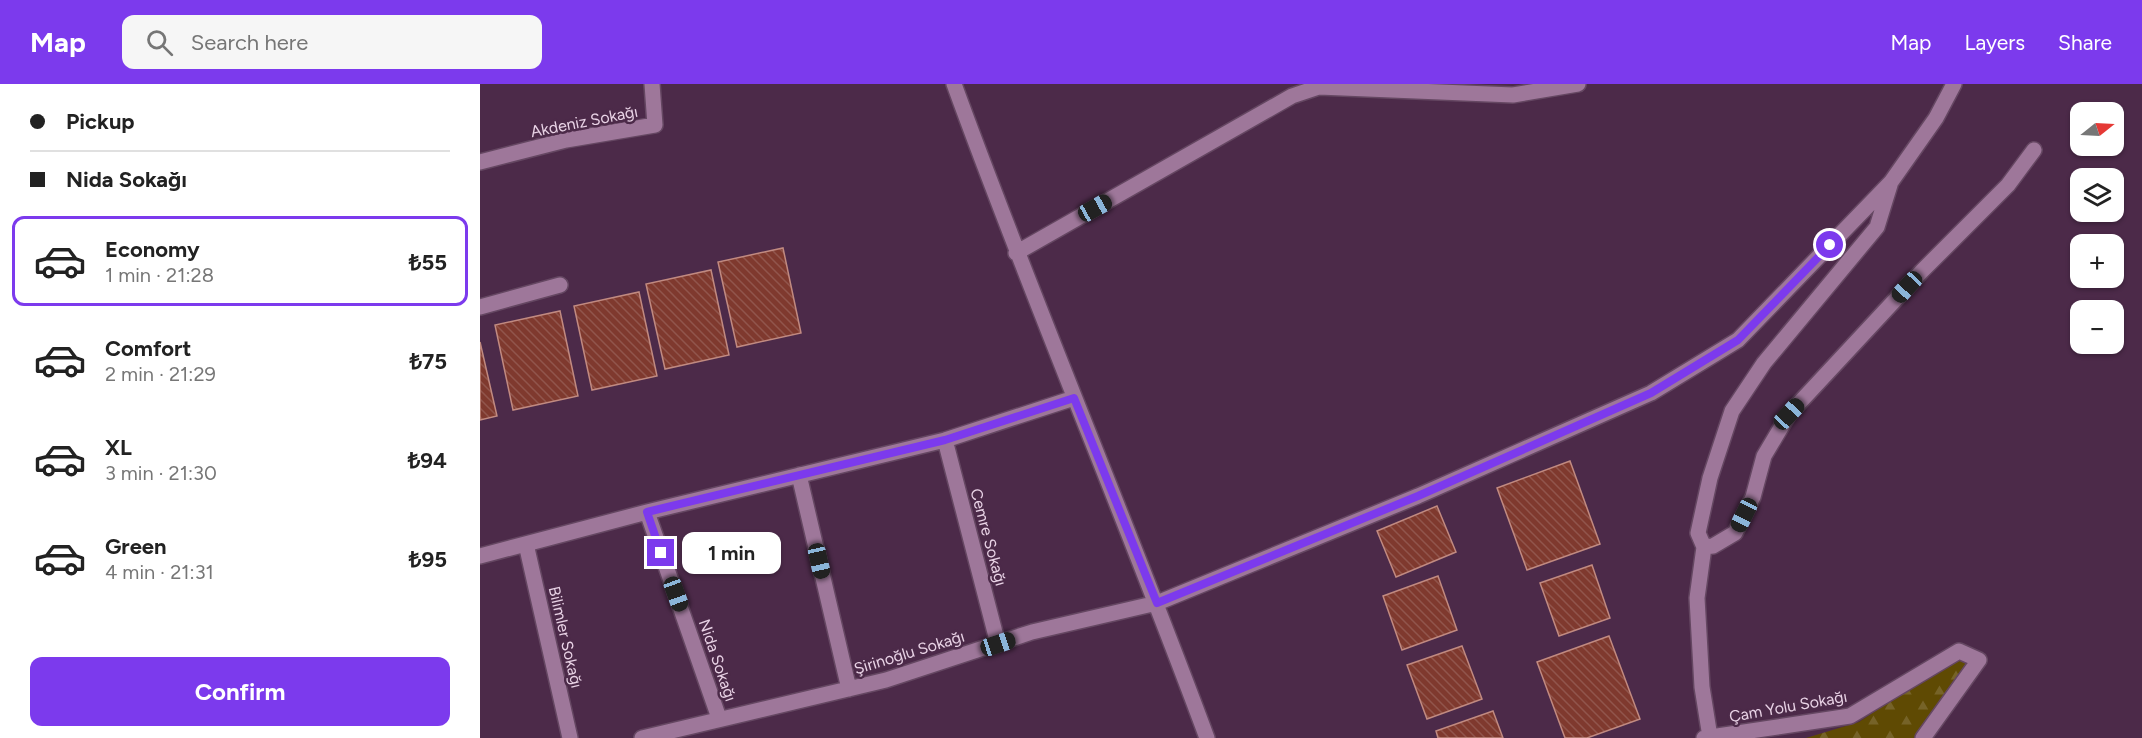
<!DOCTYPE html>
<meta charset="utf-8">
<style>
:root{--surface:#fff;--page:#f6f6f6;--text:#222;--muted:#767676;--line:#e0e0e0;--accent:#7c3aed}
body{margin:0;font-family:Figtree,sans-serif;background:var(--page);color:var(--text);height:100vh;display:flex;flex-direction:column;font-size:22px;white-space:nowrap}
*{box-sizing:border-box;margin:0}
p{font-size:20px;color:var(--muted)}
.icon{flex:none;width:33px;height:33px;fill:none;stroke:currentColor;stroke-width:2;stroke-linecap:round;stroke-linejoin:round}
.map{position:relative;flex:1;overflow:hidden}
.drawer{display:flex;flex-direction:column;background:var(--surface);width:480px}
.drawer>*{flex:none}
.top-card{display:grid;align-content:center;height:132px;padding:0 30px;background:var(--surface)}
.needle{width:39px;rotate:72deg}
.fabs{position:absolute;left:1590px;top:18px;display:grid;gap:12px}
.fabs a{display:grid;place-items:center;width:54px;height:54px;border-radius:12px;background:var(--surface);box-shadow:0 2px 4px #0004;font-size:30px}
.end{position:absolute;width:27px;height:27px;margin:-14px;border:8px solid #7c3aed;background:#fff;box-shadow:0 0 0 3px #fff}
.from{border-radius:50%}
.bubble{position:absolute;height:42px;border-radius:12px;background:var(--surface);box-shadow:0 2px 4px #0004;font-size:20px;font-weight:700;line-height:42px;text-align:center}
.car{position:absolute;width:18px;height:36px;margin:-18px -9px;border-radius:8px;box-shadow:0 0 4px 2px #0007;background:linear-gradient(#222 24%,#8ab4d8 0 40%,#222 0 76%,#8ab4d8 0 86%,#222 0)}
.top-card b{display:flex;align-items:center;gap:21px;height:57px;font-size:22px}
.top-card b+b{border-top:2px solid var(--line)}
.top-card i{width:15px;height:15px;background:var(--text)}
ul{padding:0;list-style:none}
li{display:flex;align-items:center;gap:18px;height:90px;margin:0 12px 9px;padding:0 18px;border:3px solid transparent;border-radius:12px}
li div{flex:1}
li b{display:block;font-size:22px}
li em{font-style:normal;font-weight:700}
li.current{border-color:var(--accent)}
li>.icon{width:54px;height:54px;stroke-width:1.5}
.cta{display:flex;gap:12px;margin-top:auto;padding:12px 30px}
.cta a{flex:1;height:69px;border-radius:12px;background:var(--accent);color:#fff;font-size:24px;font-weight:700;line-height:69px;text-align:center}
header{display:flex;align-items:center;gap:36px;box-sizing:border-box;height:84px;padding:0 30px;background:var(--accent);color:#fff}
header strong{font-size:28px}
nav{display:flex;gap:33px;margin-inline-start:auto;font-size:21px}
.search{width:420px;height:54px;background:var(--page);display:flex;align-items:center;gap:15px;box-sizing:border-box;padding:0 21px;border-radius:12px;color:var(--muted);font-size:22px}
main{display:flex;flex:1;min-height:0}
.map>svg:first-child{display:block}
.forest{fill:url(#forest-firs)}
.building{fill:url(#building-back-hatch);stroke:#c18a81;stroke-width:1.5}
.lines{fill:none;stroke-linecap:round;stroke-linejoin:round}
.minor-casing{stroke:#654762;stroke-width:18}
.minor{stroke:#9e779a;stroke-width:15}
.route{stroke:#7c3aed;stroke-width:8}
.labels{text-anchor:middle;stroke-width:5;stroke-linejoin:round;paint-order:stroke}
.street-label{font-size:16px;fill:#e9d3e6;stroke:#4c2a49}
</style>
<header>
<strong>Map</strong>
<div class="search"><svg class="icon" aria-label="search" viewBox="0 0 24 24"><circle cx="10" cy="10" r="6"/><path d="M15 15l6 6"/></svg>Search here</div>
<nav><a>Map</a><a>Layers</a><a>Share</a></nav>
</header>
<main>
<section class="drawer">
<div class="top-card">
<b><i class="from"></i>Pickup</b>
<b><i></i>Nida Sokağı</b>
</div>
<ul>
<li class="current"><svg class="icon" aria-label="car" viewBox="0 0 24 24"><path d="M5 17H2v-5l4-1 3-4h7l3 4 3 1v5h-3M9 17h6M6 11h13"/><circle cx="7" cy="17" r="2"/><circle cx="17" cy="17" r="2"/></svg><div><b>Economy</b><p>1 min · 21:28</p></div><em>₺55</em></li>
<li><svg class="icon" aria-label="car" viewBox="0 0 24 24"><path d="M5 17H2v-5l4-1 3-4h7l3 4 3 1v5h-3M9 17h6M6 11h13"/><circle cx="7" cy="17" r="2"/><circle cx="17" cy="17" r="2"/></svg><div><b>Comfort</b><p>2 min · 21:29</p></div><em>₺75</em></li>
<li><svg class="icon" aria-label="car" viewBox="0 0 24 24"><path d="M5 17H2v-5l4-1 3-4h7l3 4 3 1v5h-3M9 17h6M6 11h13"/><circle cx="7" cy="17" r="2"/><circle cx="17" cy="17" r="2"/></svg><div><b>XL</b><p>3 min · 21:30</p></div><em>₺94</em></li>
<li><svg class="icon" aria-label="car" viewBox="0 0 24 24"><path d="M5 17H2v-5l4-1 3-4h7l3 4 3 1v5h-3M9 17h6M6 11h13"/><circle cx="7" cy="17" r="2"/><circle cx="17" cy="17" r="2"/></svg><div><b>Green</b><p>4 min · 21:31</p></div><em>₺95</em></li>
</ul>
<div class="cta"><a>Confirm</a></div>
</section>
<div class="map">
<svg width="1662" height="654" viewBox="0 0 1662 654">
<defs>
<pattern id="forest-firs" width="22" height="20" patternUnits="userSpaceOnUse" patternTransform="scale(1.5)"><rect width="22" height="20" fill="#5f4a03"/><path d="M5 1l3.5 6h-7zM16 11l3.5 6h-7z" fill="#766328"/></pattern>
<pattern id="building-back-hatch" width="6" height="6" patternUnits="userSpaceOnUse" patternTransform="scale(1.5)"><rect width="6" height="6" fill="#7f392e"/><path d="M-1 5l2 2M0 0l6 6M5-1l2 2" fill="none" stroke="#91554c"/></pattern>
</defs>
<rect width="100%" height="100%" fill="#4c2a49"/>
<path class="forest" d="M 1479,571 L 1495,577 L 1441,654 L 1326,654 L 1379,638 Z"/>
<path class="building" d="M 303,164 L 321,249 L 257,263 L 238,178 Z
M 231,186 L 249,271 L 185,285 L 166,200 Z
M 159,208 L 177,292 L 112,306 L 94,222 Z
M 80,227 L 98,312 L 33,326 L 15,241 Z
M 0,258 L 17,332 L 0,336 Z
M 1090,377 L 1120,460 L 1047,486 L 1017,404 Z
M 957,422 L 976,468 L 916,493 L 897,447 Z
M 1112,481 L 1130,534 L 1079,552 L 1060,499 Z
M 958,492 L 977,546 L 922,566 L 903,512 Z
M 1129,552 L 1160,635 L 1107,654 L 1085,654 L 1057,578 Z
M 982,562 L 1002,615 L 947,635 L 927,581 Z
M 1013,627 L 1023,654 L 958,654 L 956,647 Z"/>
<g class="lines">
<g class="minor-casing">
<path id="minor" d="M 474,0 C 554,220 646,435 727,654
M 0,78 L 86,56 L 175,41 L 172,0
M 1410,101 L 1397,143 L 1284,279 L 1252,327 L 1230,394 L 1218,449 L 1224,463 L 1233,462 L 1255,449 L 1273,413 L 1284,372 L 1309,330 L 1442,187 L 1528,101 L 1554,66
M 536,169 L 812,12 L 839,3 L 1033,11 L 1098,0
M 0,223 L 80,201
M 465,356 L 518,560
M 319,391 L 369,605
M 167,428 L 239,634
M 46,460 L 90,654
M 1224,463 L 1217,514 L 1222,603 L 1230,653
M 0,472 L 167,428 L 465,356 L 594,314
M 162,654 L 406,596 L 552,548 L 677,519 L 938,412 L 1171,309 L 1258,256 L 1411,98 L 1456,34 L 1474,0
M 1224,654 L 1370,632 L 1479,567 L 1499,576 L 1443,654"/>
</g>
<use href="#minor" class="minor"/>
</g>
<g class="lines">
<path class="route" d="M 181,469 L 167,428 L 465,356 L 594,314 L 677,519 L 938,412 L 1171,309 L 1258,256 L 1350,161"/>
</g>
<g class="labels">
<g class="street-label">
<text transform="translate(104 37) rotate(-11)" y="6">Akdeniz Sokağı</text>
<text transform="translate(509 453) rotate(75)" y="6">Cemre Sokağı</text>
<text transform="translate(86 553) rotate(77)" y="6">Bilimler Sokağı</text>
<text transform="translate(429 568) rotate(-17)" y="6">Şirinoğlu Sokağı</text>
<text transform="translate(238 576) rotate(71)" y="6">Nida Sokağı</text>
<text transform="translate(1308 622) rotate(-10)" y="6">Çam Yolu Sokağı</text>
</g>
</g>
</svg>
<div class="fabs">
<a><svg class="needle" viewBox="-14 -14 28 28"><path d="M0-13l5 13h-10z" fill="#e53935"/><path d="M0 13l5-13h-10z" fill="#767676"/></svg></a>
<a><svg class="icon" aria-label="layers" viewBox="0 0 24 24"><path d="M12 4l9 5-9 5-9-5zM3 14l9 5 9-5"/></svg></a>
<a>+</a>
<a>−</a>
</div>
<i class="end from" style="left:1350px;top:161px"></i>
<i class="end" style="left:181px;top:469px"></i>
<div class="bubble" style="left:202px;top:448px;width:99px">1 min</div>
<i class="car" style="left:615px;top:124px;rotate:61deg"></i>
<i class="car" style="left:1427px;top:203px;rotate:223deg"></i>
<i class="car" style="left:1309px;top:330px;rotate:43deg"></i>
<i class="car" style="left:1264px;top:431px;rotate:206deg"></i>
<i class="car" style="left:339px;top:477px;rotate:167deg"></i>
<i class="car" style="left:196px;top:510px;rotate:160deg"></i>
<i class="car" style="left:518px;top:560px;rotate:72deg"></i>
</div>
</main>
